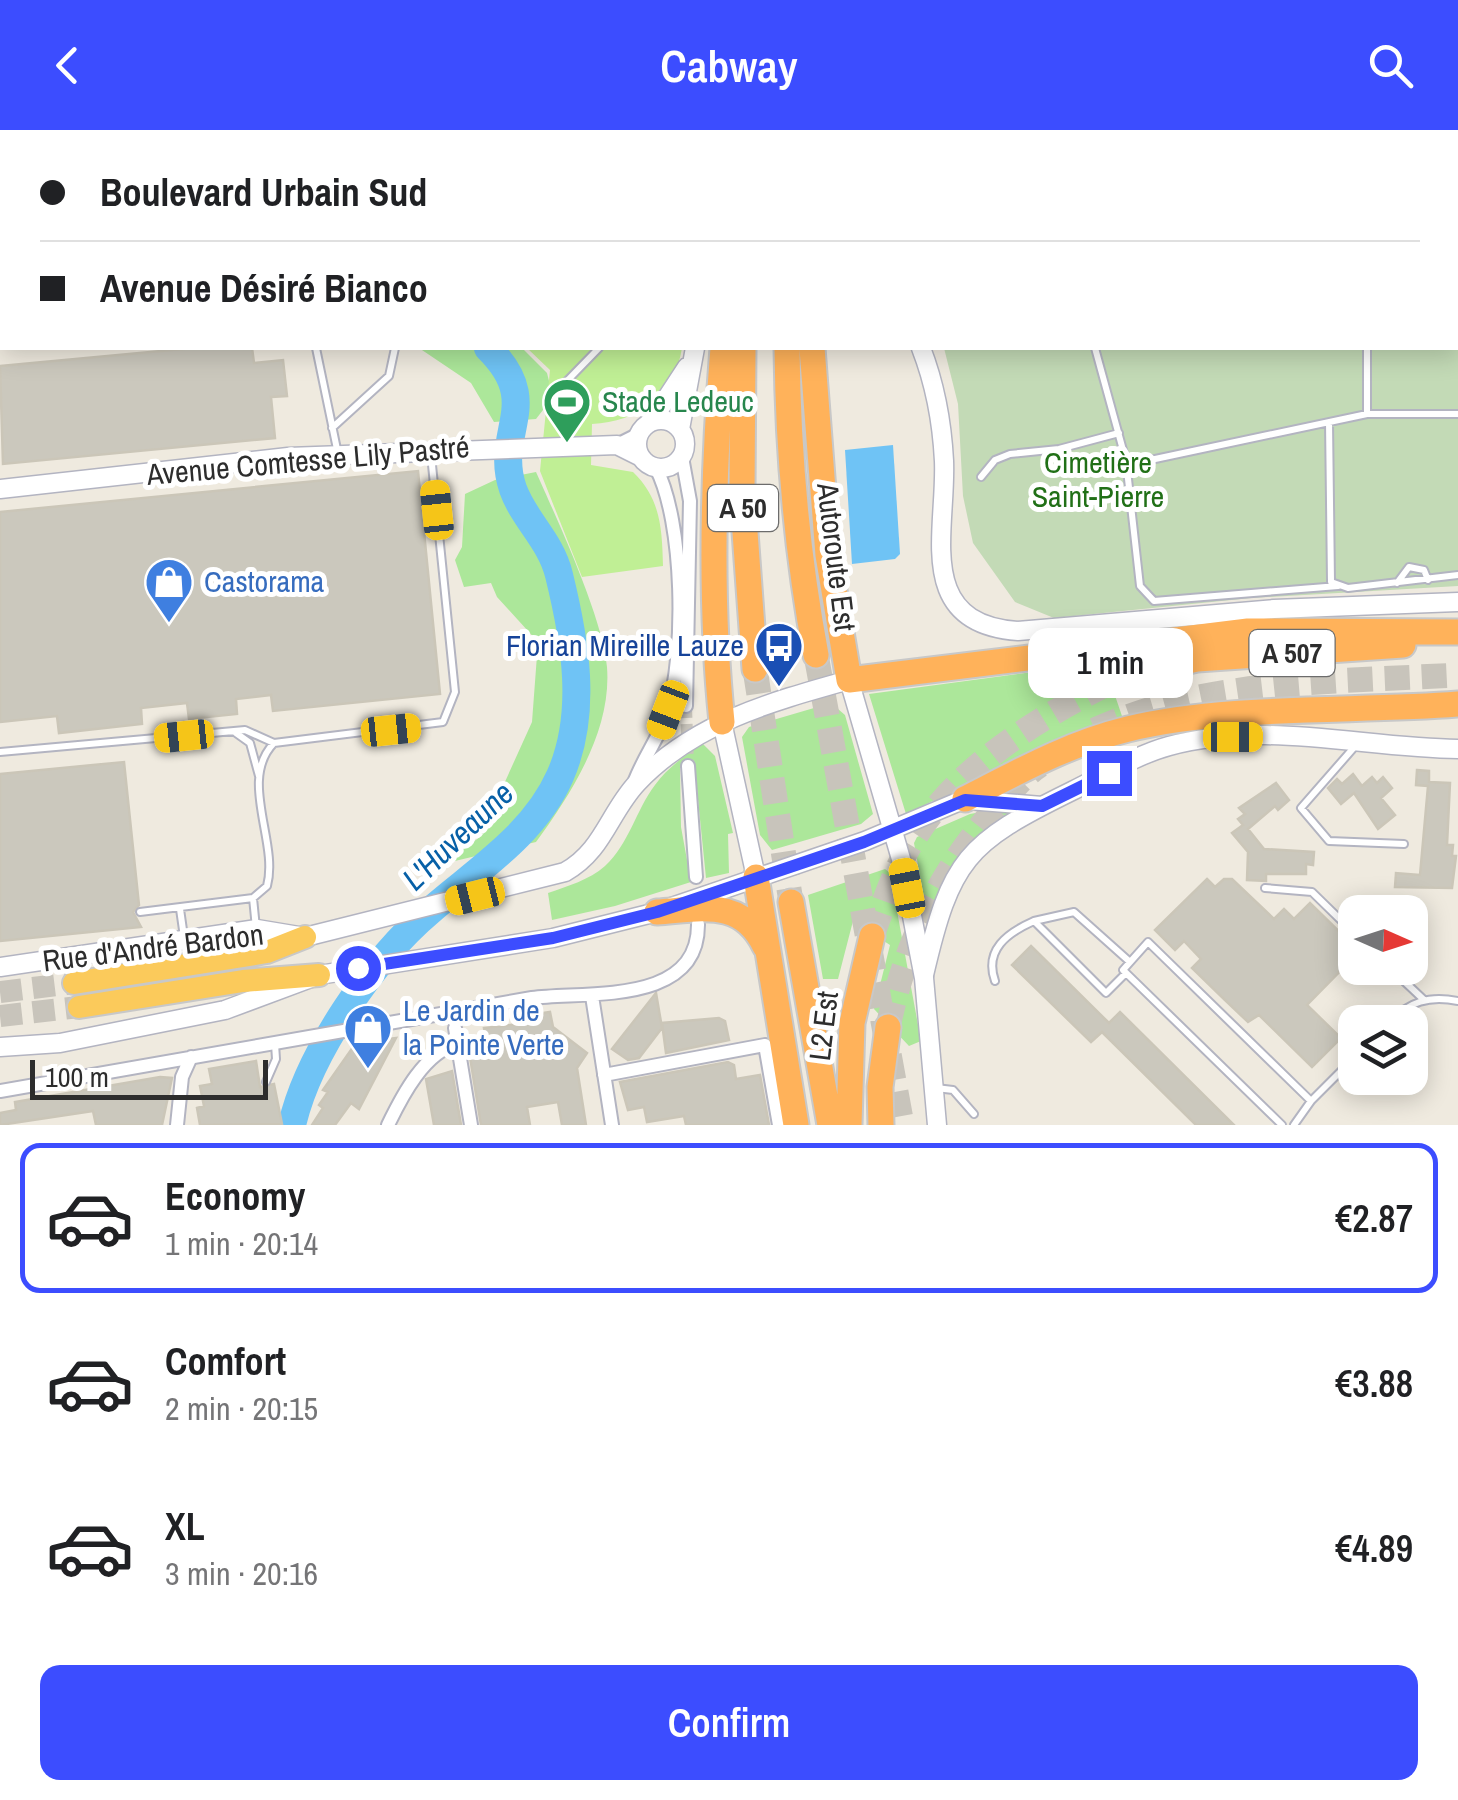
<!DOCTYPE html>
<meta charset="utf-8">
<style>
:root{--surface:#fff;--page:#f6f6f6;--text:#202124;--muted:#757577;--line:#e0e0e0;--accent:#3c4dff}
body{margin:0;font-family:"Archivo Narrow",sans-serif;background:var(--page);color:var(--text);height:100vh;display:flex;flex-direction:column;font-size:38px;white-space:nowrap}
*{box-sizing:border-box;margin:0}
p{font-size:32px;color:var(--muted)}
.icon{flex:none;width:55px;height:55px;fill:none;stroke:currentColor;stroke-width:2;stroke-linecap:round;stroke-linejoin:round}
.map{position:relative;height:995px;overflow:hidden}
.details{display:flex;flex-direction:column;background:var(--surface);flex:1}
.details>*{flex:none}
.guide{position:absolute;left:0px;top:0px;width:1460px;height:220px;box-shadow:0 5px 25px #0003;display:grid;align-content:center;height:220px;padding:0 40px;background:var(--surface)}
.needle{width:65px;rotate:93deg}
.controls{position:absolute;left:1338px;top:765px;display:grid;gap:20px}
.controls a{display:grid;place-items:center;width:90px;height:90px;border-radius:20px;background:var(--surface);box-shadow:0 5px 25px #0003;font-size:50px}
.scale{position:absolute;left:30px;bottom:25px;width:238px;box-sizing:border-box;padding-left:10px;border:5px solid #2d2d2d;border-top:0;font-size:28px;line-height:35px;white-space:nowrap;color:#2d2d2d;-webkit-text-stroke:8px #fff;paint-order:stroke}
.end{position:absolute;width:45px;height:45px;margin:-22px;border:12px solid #3c4dff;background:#fff;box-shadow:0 0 0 5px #fff}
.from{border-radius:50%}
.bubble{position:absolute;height:70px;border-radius:20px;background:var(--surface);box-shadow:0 5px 25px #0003;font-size:32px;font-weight:600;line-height:70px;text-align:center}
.car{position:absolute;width:30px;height:60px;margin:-30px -15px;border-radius:12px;box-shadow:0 0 8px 2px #0007;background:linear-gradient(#f5c518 24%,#345 0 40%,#f5c518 0 76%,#345 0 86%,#f5c518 0)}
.guide b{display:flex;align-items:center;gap:35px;height:95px;font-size:38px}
.guide b+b{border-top:2px solid var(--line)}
.guide i{width:25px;height:25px;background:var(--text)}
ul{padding:18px 0 0;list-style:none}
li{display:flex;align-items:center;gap:30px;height:150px;margin:0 20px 15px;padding:0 20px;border:5px solid transparent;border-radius:20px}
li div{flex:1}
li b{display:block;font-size:38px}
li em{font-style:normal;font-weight:600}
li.on{border-color:var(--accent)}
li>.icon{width:90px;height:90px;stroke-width:1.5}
.button{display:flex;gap:20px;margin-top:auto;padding:20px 40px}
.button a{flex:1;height:115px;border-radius:20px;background:var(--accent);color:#fff;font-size:40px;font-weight:600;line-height:115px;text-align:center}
header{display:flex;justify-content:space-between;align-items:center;height:130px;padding:0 40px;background:var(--accent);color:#fff;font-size:45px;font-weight:600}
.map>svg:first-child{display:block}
.green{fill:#ace79a}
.cemetery{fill:#c3dab6}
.pitch{fill:#c0ef95}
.water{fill:#6fc3f5}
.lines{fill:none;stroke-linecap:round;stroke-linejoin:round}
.river{stroke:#6fc3f5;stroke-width:28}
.building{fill:#cbc8bd;stroke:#cbc6b8;stroke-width:2.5}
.minor-tunnel{stroke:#c8c4bb;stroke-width:12;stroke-dasharray:12 6;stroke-linecap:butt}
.trunk-tunnel{stroke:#c8c4bb;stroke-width:22;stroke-dasharray:22 11;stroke-linecap:butt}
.motorway-tunnel{stroke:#c8c4bb;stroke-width:25;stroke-dasharray:25 12;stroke-linecap:butt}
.service-casing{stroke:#b3b4c1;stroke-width:10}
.minor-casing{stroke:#b3b4c1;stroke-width:16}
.tertiary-casing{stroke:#b3b4c1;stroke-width:21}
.secondary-casing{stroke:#b3b4c1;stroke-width:21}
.trunk-casing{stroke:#c8c8c8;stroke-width:26}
.motorway-casing{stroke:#c8c8c8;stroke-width:29}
.service{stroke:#fff;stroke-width:6}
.minor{stroke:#fff;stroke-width:12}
.tertiary{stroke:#fff;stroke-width:18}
.secondary{stroke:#fff;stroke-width:18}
.trunk{stroke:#fbca5b;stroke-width:22}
.motorway{stroke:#ffb25a;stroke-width:25}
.route{stroke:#3c4dff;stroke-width:12}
.labels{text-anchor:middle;stroke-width:10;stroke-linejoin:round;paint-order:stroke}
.shield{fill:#fff;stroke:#6c6c6c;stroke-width:2.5}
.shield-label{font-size:28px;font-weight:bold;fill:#2d2d2d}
.leisure-label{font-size:30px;fill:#27864d;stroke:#fff;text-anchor:start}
.street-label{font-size:30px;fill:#2d2d2d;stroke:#fff}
.park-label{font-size:30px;fill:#217017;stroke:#fff}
.shop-label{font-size:30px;fill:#366cbe;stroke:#fff;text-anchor:start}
.transit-label{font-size:30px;fill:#164399;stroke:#fff;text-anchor:end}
.water-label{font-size:32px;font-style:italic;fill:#0760a7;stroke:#fff}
</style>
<header><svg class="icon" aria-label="back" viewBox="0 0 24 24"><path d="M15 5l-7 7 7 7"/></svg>Cabway<svg class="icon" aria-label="search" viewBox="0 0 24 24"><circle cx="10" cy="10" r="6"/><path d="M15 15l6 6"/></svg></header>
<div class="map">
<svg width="1458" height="995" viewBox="0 0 1458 995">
<rect width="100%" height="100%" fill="#efeadf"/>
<path class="green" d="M 419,218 L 522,218 L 547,243 L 553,267 L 536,289 L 494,292 L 471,253 Z
M 536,342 C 557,389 603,488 607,537 C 612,601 571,664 536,712 L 442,734 L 480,707 L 532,592 L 538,512 L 497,467 L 491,453 L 464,457 L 455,430 L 462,417 L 465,364 L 495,350 Z
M 1078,536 L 1083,546 L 1106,539 L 1123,589 L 1015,631 L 906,684 L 869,564 Z
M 831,573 L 845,585 L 873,684 L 861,694 L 772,720 L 760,705 L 742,607 L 749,597 Z
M 702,613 L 715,626 L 733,703 L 728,704 L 729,743 L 706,748 L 694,630 L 680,638 L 681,697 L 691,752 L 615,776 L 552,790 L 548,763 C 568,756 589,750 605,736 C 629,714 636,680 655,655 C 668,637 685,626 702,613 Z
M 1002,678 L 1017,682 L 1005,690 L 929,796 L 914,713 L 917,707 L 970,684 Z
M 885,739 L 890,743 L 921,911 L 909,916 L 874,879 L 890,815 L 853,791 L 838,849 L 823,849 L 808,765 Z"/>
<path class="cemetery" d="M 861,0 L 1458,0 L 1458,456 L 1251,468 L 1054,488 L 1015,472 L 973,413 L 963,366 L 958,274 L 944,218 L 1458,218 L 1458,2 Z"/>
<path class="pitch" d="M 527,218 L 682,218 C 674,268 638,291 592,294 L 591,335 L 633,342 C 661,369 662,399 663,436 L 582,447 L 540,341 L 550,240 Z"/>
<path class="water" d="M 893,315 L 900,424 L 895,429 L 852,434 L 845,320 Z"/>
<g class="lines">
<path class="river" d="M 271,0 L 272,2
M 292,995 C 308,924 374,828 430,781 C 477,740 534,705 560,646 C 588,583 575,510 559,445 C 551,411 524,390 513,359 C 493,301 545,274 488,218"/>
</g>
<path class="building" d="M 193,218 L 252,218 L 254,233 L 283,230 L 287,266 L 271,267 L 275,308 L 3,334 L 0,236 Z
M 418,341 L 440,564 L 273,581 L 271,565 L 236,569 L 237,584 L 189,589 L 187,573 L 141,578 L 142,594 L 59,603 L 57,586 L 0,592 L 0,382 Z
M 124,632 L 139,775 L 133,782 L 141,797 L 0,811 L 0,644 Z
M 1417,640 L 1429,641 L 1429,652 L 1450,653 L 1447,715 L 1453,715 L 1452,726 L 1456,726 L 1452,758 L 1395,757 L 1396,743 L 1420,745 L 1428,656 L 1416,655 Z
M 1353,644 L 1362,656 L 1372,647 L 1377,653 L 1383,647 L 1392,658 L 1381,668 L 1395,685 L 1378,699 L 1354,663 L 1341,674 L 1328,658 L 1337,649 L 1342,654 Z
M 1276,653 L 1289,670 L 1278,680 L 1275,676 L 1248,699 L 1264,719 L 1314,722 L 1313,735 L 1306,734 L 1306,744 L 1266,744 L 1266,751 L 1247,750 L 1248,722 L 1232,703 L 1243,695 L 1238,689 L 1245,684 L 1239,678 Z
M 1207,749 L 1215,757 L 1224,749 L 1232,749 L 1274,789 L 1284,779 L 1294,789 L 1310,773 L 1355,817 L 1355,826 L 1307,875 L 1341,908 L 1312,937 L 1259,885 L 1248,892 L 1225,870 L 1192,838 L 1201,829 L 1184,811 L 1175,820 L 1155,800 Z
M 1031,816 L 1109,893 L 1120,882 L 1234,995 L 1196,995 L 1102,902 L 1091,912 L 1012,835 Z
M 656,863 L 662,898 L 639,928 L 628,930 L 612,919 Z
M 550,882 L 553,897 L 587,923 L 577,938 L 586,995 L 562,995 L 558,972 L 527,977 L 530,995 L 481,995 L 470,927 L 488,923 L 484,898 L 537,892 L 536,884 Z
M 719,888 L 725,891 L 729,910 L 666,923 L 662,893 Z
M 396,908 L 359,979 L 351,973 L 335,995 L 312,995 L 323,978 L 319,975 L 328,962 L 323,960 L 358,910 L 368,917 L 372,911 Z
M 256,931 L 260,957 L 274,954 L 282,994 L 200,995 L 197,978 L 204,976 L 200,956 L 212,954 L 209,939 Z
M 728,932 L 734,935 L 736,949 L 760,945 L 769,995 L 686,995 L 684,986 L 647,992 L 644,977 L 628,980 L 620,952 Z
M 452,941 L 461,995 L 434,995 L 426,949 Z
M 160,947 L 172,948 L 162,995 L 96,995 L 93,981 L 0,995 L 0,983 L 16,980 L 15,972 Z"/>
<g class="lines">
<path class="minor-tunnel" d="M 686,576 L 688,636"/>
<path class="trunk-tunnel" d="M 0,862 L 74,853
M 0,886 L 79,877"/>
<path class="motorway-tunnel" d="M 816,525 L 902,995
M 755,539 L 791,772
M 1095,600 C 1208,549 1336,552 1458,545
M 872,806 C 884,773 895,737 915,707 C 963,631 1048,582 1127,544
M 888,897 C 906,812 939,743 996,678 C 1010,663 1023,646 1040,635"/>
<g class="service-casing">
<path id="service" d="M 234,0 L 236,2
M 1039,0 L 1040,2
M 1368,0 L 1368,2
M 1393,0 L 1395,2
M 878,2 L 878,0
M 1091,2 L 1108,0
M 1458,80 L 1458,81
M 316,218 L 338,324
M 1095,218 L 1126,331 L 1141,332 L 1367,284 L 1458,284
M 566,252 L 599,218
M 1367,284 L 1367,218
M 1329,292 L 1331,452 L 1348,458 L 1458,445
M 332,298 L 389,246 L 395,218
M 1126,331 L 1140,456 L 1154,471 L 1338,456
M 981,347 L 995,330 L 1010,324 L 1059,319 L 1119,303
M 1397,453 L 1409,437 L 1424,440 L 1428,450
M 236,603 L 250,613 L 259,646
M 1357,614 L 1301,678 L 1329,711 L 1404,714
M 0,622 L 245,600 L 274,613 L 443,592 L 455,562 L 431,325
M 1265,758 L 1312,762 L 1355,804
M 253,768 L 256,798
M 180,779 L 184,807
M 140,782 L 253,768 L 267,756 C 279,712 238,650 274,613
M 1390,838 L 1423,869
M 1126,843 L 1106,863 L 1034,791 L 1074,782 L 1130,832
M 995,851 C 984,820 1007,803 1034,791
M 1389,892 C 1410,872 1428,865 1458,871
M 266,952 L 276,929 L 275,914
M 936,958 L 953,960 L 974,984
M 1282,995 L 1123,840 L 1148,812 L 1311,971
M 1294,995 L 1311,971 L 1355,927"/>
</g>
<g class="minor-casing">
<path id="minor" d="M 617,315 L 639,304
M 682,327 L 690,371 L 686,576
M 688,636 L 696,747
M 634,653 C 643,628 659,608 667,583 C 686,524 684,392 656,338
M 592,866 L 612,995
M 455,898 L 471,995
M 604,945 L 765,915 L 779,995
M 0,961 L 532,868 C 587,861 699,876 698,794
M 177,995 L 182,947 L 191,927
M 388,995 C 402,966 425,921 458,914"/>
</g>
<g class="tertiary-casing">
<path id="tertiary" d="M 712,2 L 712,0
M 845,2 L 845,0
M 921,218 C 935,254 942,292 944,331 C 947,400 913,494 1018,501 L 1274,479 L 1458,472
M637 314a24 24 0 1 1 48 0a24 24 0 1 1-48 0Z
M 651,292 L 687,237
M 680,299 L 695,218
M 0,359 L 288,327 L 617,315 L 641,327
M 968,670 L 1042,676
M 924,845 C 951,729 966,713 1072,661 C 1103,646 1136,625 1169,616 C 1264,590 1363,618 1458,619"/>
</g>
<g class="secondary-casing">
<path id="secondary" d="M 722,592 L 756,747
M 0,837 L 257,799 L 305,807 L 565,742 C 603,721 609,683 637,653 C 694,593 770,572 849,550 L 901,729 L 924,848 L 937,995
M 0,917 L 60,913 L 225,880 L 319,845 L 553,808 L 657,782 L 865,711 L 965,669"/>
</g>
<g class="trunk-casing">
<path id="trunk" d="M 74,853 L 267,822 L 305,807
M 79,877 L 243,851 L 319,845"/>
</g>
<g class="motorway-casing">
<path id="motorway" d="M 749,2 L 749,0
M 791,2 L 791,0
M 743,218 L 742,361 L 755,539
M 787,218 C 788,321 797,424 816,525
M 812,218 L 828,425 L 849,550 L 1248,501 L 1458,502
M 1127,544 L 1197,529 L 1403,515
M 722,592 C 709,468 713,341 723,218
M 965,669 C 1018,642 1070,613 1128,599 C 1228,575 1354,582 1458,574
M 756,747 L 796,995
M 791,772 L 830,995
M 657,782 C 702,779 742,768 765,816
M 849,995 L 852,893 L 872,806
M 881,995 L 880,957 L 888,897"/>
</g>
<use href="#service" class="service"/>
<use href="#minor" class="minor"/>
<use href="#tertiary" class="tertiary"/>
<use href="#secondary" class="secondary"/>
<use href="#trunk" class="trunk"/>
<use href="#motorway" class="motorway"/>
</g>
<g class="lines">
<path class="route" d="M 358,838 L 553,808 L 657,782 L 864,712 L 965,670 L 1042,676 L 1109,643"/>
</g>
<defs>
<g id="stadium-pin" transform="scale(2.5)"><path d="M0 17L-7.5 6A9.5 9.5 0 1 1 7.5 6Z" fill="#2e9e5b" stroke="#fff"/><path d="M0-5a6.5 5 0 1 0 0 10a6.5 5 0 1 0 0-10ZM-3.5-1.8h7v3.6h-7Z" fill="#fff"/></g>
<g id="shop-pin" transform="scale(2.5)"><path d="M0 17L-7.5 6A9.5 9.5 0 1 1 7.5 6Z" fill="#3f7fe0" stroke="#fff"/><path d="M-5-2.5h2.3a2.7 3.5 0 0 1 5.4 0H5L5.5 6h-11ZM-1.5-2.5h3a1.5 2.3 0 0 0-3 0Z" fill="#fff"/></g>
<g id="bus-pin" transform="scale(2.5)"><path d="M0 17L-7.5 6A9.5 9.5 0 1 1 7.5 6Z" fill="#1a4fb4" stroke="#fff"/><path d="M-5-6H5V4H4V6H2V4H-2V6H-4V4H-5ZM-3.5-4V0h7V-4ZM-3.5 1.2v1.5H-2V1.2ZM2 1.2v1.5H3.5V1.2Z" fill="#fff"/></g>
</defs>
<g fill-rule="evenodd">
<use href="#stadium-pin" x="567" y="272"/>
<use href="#shop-pin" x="169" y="452"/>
<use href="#bus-pin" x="779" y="516"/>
<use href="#shop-pin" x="368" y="898"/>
</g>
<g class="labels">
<g class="shield">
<rect x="708" y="355" width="70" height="46" rx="8"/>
<rect x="1249.5" y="500" width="85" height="46" rx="8"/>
</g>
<g class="shield-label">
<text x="743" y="388">A 50</text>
<text x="1292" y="533">A 507</text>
</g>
<g class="leisure-label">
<text x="602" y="282">Stade Ledeuc</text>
</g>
<g class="street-label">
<text transform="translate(308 331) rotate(-5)" y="10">Avenue Comtesse Lily Pastré</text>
<text transform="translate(836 427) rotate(83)" y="10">Autoroute Est</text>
<text transform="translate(153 818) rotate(-7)" y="10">Rue d'André Bardon</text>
<text transform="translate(824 896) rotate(-83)" y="10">L2 Est</text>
</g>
<g class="park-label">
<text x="1098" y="343">Cimetière<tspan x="1098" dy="34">Saint-Pierre</tspan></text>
</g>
<g class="shop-label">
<text x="204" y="462">Castorama</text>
<text x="403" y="891">Le Jardin de<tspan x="403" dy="34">la Pointe Verte</tspan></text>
</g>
<g class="transit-label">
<text x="744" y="526">Florian Mireille Lauze</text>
</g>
<g class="water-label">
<text transform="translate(458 706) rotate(-44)" y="11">L'Huveaune</text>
</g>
</g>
</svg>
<div class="controls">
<a><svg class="needle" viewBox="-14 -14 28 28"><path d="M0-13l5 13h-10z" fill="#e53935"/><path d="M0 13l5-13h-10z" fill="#757577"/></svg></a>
<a><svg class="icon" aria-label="layers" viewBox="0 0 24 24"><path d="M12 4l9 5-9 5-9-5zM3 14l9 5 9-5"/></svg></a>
</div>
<div class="scale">100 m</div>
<i class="end from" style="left:358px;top:838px"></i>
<i class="end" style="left:1109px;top:643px"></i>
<div class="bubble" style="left:1028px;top:498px;width:165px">1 min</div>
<i class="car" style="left:437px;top:380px;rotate:354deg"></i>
<i class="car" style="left:668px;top:580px;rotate:201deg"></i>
<i class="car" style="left:391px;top:600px;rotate:84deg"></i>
<i class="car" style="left:184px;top:606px;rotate:264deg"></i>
<i class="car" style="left:1233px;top:607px;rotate:90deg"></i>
<i class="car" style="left:907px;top:758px;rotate:349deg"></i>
<i class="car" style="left:475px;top:766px;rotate:256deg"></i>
<div class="guide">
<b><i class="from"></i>Boulevard Urbain Sud</b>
<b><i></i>Avenue Désiré Bianco</b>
</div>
</div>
<section class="details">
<ul>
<li class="on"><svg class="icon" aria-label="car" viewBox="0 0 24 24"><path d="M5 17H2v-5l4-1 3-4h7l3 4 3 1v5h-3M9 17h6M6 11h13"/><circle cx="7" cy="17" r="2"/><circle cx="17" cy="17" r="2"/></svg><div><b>Economy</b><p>1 min · 20:14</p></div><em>€2.87</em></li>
<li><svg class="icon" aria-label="car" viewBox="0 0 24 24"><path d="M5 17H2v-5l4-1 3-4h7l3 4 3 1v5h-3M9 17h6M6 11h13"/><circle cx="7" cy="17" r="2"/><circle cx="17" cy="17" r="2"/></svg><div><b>Comfort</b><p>2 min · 20:15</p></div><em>€3.88</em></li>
<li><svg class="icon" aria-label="car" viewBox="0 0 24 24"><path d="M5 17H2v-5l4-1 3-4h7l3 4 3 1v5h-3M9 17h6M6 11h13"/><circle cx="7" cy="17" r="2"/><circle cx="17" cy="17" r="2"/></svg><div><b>XL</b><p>3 min · 20:16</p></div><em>€4.89</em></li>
</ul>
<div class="button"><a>Confirm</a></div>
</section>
